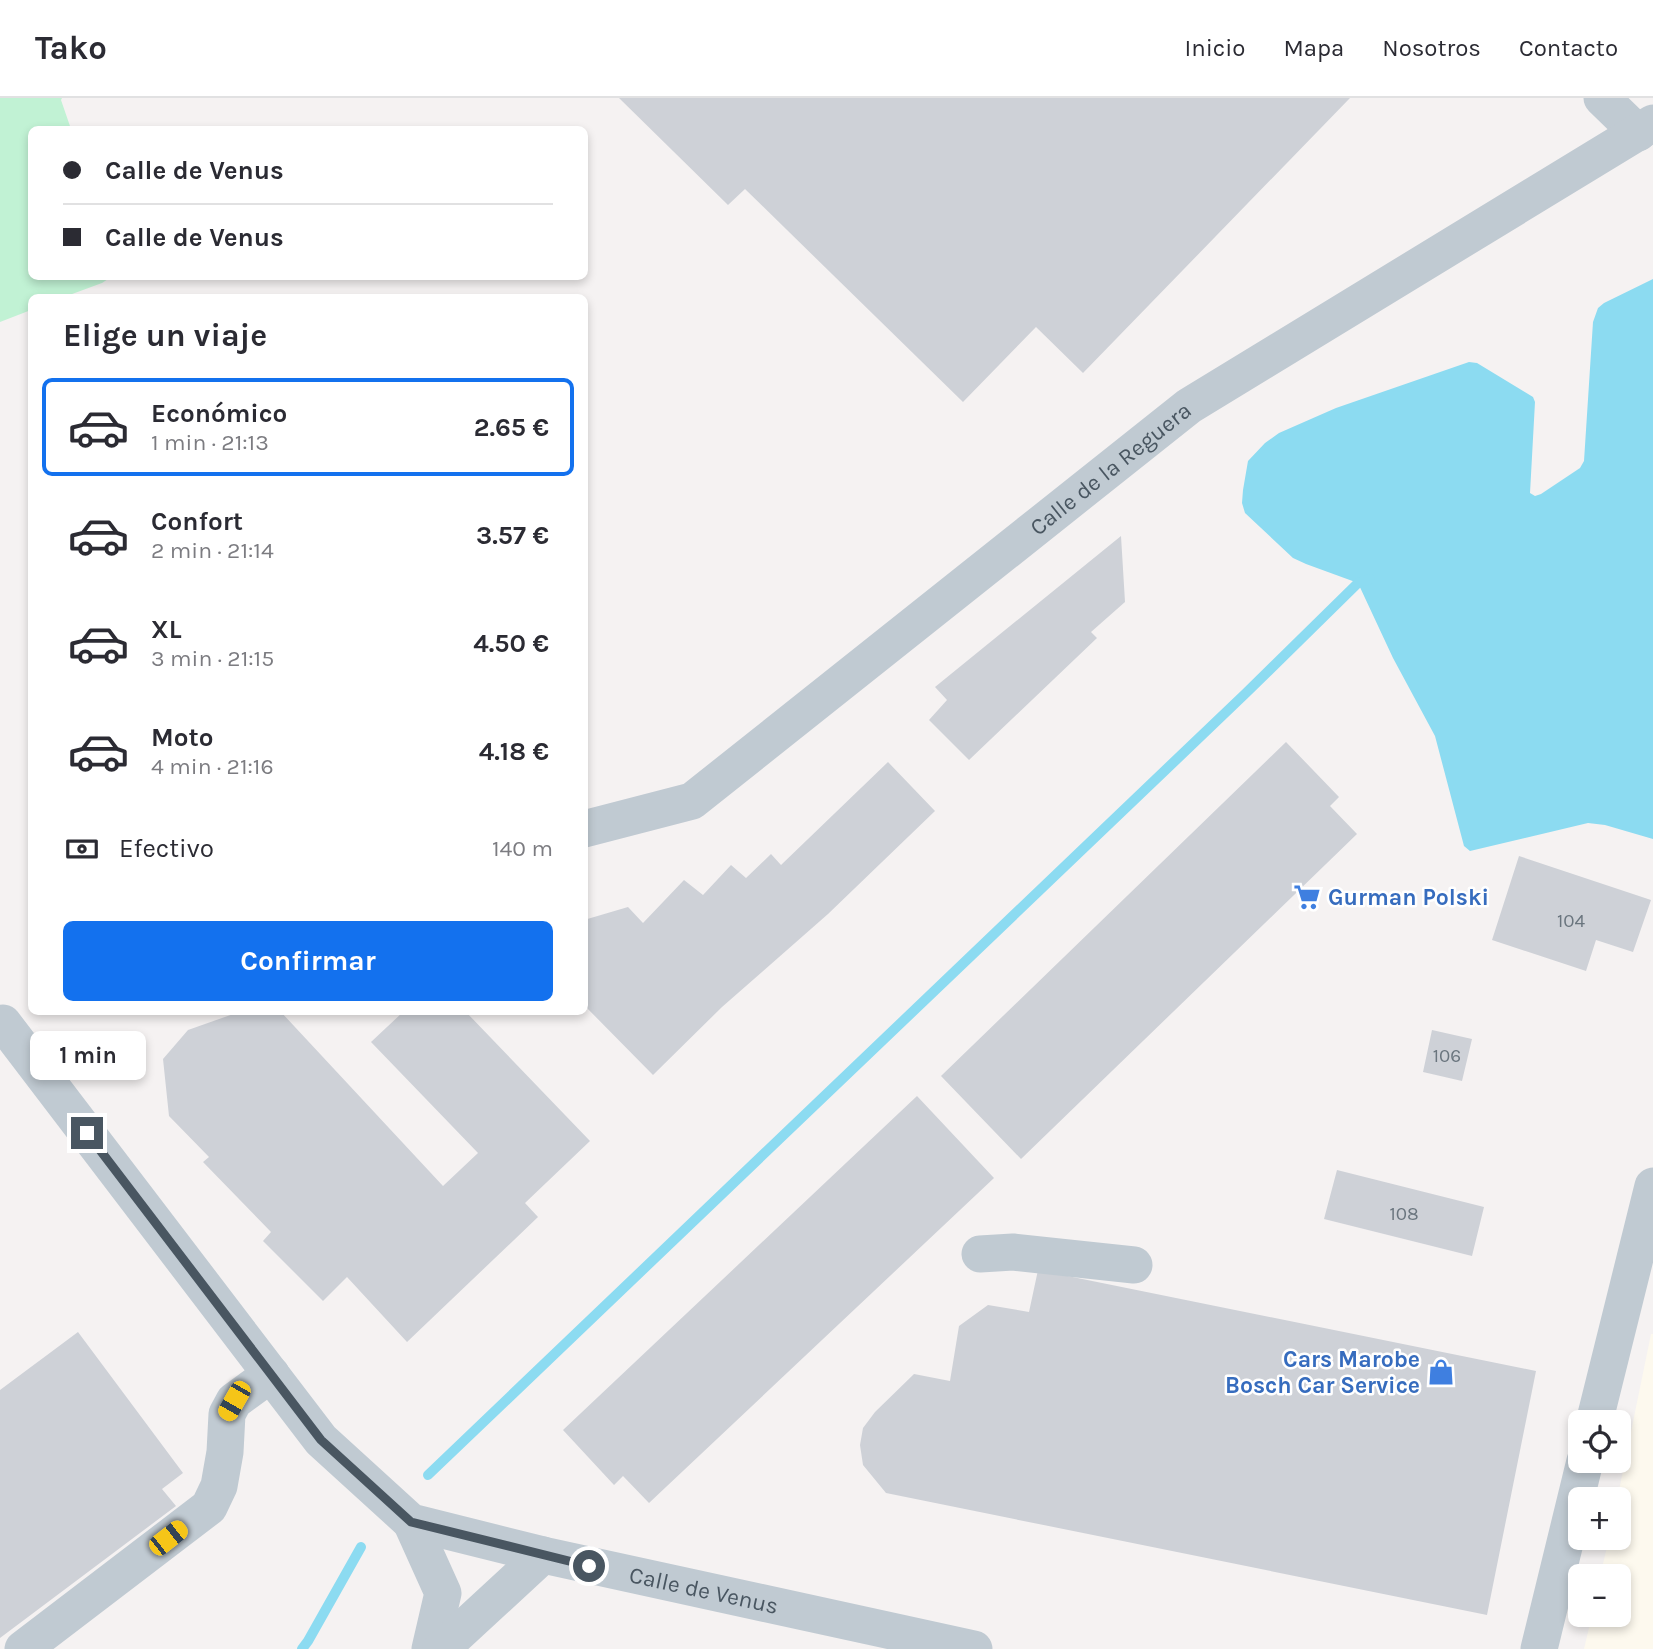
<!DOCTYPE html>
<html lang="es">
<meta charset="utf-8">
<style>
:root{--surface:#fff;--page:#f7f7f7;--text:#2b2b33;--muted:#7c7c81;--line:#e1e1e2;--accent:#1371ee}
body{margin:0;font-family:Karla,sans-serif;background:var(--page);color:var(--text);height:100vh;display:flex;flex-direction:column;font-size:26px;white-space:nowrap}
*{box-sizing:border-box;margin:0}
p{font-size:23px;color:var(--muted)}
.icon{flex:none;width:38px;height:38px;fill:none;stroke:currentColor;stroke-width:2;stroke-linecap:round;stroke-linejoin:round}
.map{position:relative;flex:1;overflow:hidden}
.panel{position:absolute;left:28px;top:196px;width:560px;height:721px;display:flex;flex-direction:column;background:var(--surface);border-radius:10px;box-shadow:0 4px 10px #0003}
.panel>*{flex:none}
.guide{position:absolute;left:28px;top:28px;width:560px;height:154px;border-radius:10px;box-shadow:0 4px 10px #0003;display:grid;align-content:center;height:154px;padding:0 35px;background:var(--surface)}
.controls{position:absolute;left:1568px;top:1312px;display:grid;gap:14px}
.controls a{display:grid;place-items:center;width:63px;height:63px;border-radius:10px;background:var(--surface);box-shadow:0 4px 10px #0003;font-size:35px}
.end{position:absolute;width:32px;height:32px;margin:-16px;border:9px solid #495661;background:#fff;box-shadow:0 0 0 4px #fff}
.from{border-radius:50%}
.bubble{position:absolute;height:49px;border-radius:10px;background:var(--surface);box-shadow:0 4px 10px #0003;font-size:23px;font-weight:700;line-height:49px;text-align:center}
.car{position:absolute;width:21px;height:42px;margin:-21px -10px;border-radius:9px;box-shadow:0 0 5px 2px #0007;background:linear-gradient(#f5c518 24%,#345 0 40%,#f5c518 0 76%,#345 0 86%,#f5c518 0)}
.guide b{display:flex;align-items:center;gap:24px;height:66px;font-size:26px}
.guide b+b{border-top:2px solid var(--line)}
.guide i{width:18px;height:18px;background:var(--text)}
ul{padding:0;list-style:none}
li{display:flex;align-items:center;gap:21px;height:98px;margin:0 14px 10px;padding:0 21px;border:4px solid transparent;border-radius:10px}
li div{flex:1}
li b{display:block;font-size:26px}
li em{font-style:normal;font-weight:700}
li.on{border-color:var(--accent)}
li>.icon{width:63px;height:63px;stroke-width:1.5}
h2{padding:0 35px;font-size:32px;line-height:84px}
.pay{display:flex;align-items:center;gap:18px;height:77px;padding:0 35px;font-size:26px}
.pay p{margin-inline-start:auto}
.action{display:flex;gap:14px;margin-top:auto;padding:14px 35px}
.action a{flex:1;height:80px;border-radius:10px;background:var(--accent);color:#fff;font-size:28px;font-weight:700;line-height:80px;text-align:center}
header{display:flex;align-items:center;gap:42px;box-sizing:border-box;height:98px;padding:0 35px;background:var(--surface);border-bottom:2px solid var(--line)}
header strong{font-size:33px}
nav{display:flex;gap:38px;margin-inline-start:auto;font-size:24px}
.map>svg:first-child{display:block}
.commercial{fill:#fdf9ee}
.green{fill:#c1f2d4}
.water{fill:#8cdbf1}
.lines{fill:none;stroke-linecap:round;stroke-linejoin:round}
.stream{stroke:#8cdbf1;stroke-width:10}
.building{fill:#ced1d7}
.minor{stroke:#c0cad2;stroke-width:37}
.route{stroke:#495661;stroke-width:9}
.labels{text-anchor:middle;stroke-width:5;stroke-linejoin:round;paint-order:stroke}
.number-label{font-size:19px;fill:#6a757e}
.street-label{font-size:23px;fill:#495661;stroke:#fff}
.shop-label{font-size:23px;font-weight:bold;fill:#366cbe;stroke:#fff;text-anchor:start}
</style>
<header>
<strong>Tako</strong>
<nav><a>Inicio</a><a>Mapa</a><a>Nosotros</a><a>Contacto</a></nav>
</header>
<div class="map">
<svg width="1653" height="1551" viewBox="0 0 1653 1551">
<rect width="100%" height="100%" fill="#f5f2f2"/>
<path class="commercial" d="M 1651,1236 L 1653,1236 L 1653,1551 L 1584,1551 L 1592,1517 L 1619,1517 L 1619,1479 L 1600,1479 L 1609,1440 L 1619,1440 L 1619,1402 L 1617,1402 Z"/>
<path class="green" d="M 0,0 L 62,0 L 61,2 L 71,31 L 32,32 L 32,178 L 111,179 L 102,185 L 64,199 L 32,200 L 31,212 L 0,224 Z"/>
<path class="water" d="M 1653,181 L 1653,741 L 1605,727 L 1588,725 L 1470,753 L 1464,748 L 1435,638 L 1393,560 L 1358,485 L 1306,466 L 1293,460 L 1245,415 L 1242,405 L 1243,392 L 1248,363 L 1265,345 L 1279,335 L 1336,310 L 1469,264 L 1477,265 L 1533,299 L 1535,304 L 1530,395 L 1535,398 L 1541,396 L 1580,370 L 1584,363 L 1593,224 L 1598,210 L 1604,205 Z"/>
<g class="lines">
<path class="stream" d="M 428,1377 L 1246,595 L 1358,485 L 1370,481
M 302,1551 L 308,1543 L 361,1449"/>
</g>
<path class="building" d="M 619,0 L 1350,0 L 1083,275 L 1036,229 L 963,304 L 745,91 L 728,107 Z
M 1121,438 L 1125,504 L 1091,534 L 1097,540 L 969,662 L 929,622 L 947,602 L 935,589 Z
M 1286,644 L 1339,699 L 1330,708 L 1357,736 L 1021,1061 L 941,978 Z
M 888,664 L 935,713 L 828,816 L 722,909 L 653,977 L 584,907 L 584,822 L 628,809 L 643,825 L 684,782 L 703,797 L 731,767 L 746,780 L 771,756 L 781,767 Z
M 1519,758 L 1651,802 L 1633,854 L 1596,842 L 1586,873 L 1492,842 Z
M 239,914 L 281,914 L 443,1088 L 478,1055 L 371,944 L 403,914 L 466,914 L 590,1043 L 525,1105 L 538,1119 L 407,1244 L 347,1179 L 323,1203 L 263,1143 L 271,1134 L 203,1064 L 209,1059 L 169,1018 L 163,961 L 188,932 Z
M 1432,932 L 1472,941 L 1462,983 L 1423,974 Z
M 917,998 L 994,1080 L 649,1405 L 623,1378 L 614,1387 L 563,1332 Z
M 1337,1072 L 1484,1109 L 1472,1158 L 1324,1121 Z
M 1038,1172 L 1536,1273 L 1487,1517 L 886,1395 L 863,1367 L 860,1347 L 863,1330 L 875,1314 L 914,1276 L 950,1283 L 959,1228 L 988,1207 L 1029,1214 Z
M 78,1234 L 183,1375 L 162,1391 L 176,1408 L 0,1540 L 0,1292 Z"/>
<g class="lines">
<g class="minor">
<path d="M 1602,0 L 1638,35"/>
<path id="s1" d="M 584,731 L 692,703 L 1189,308 L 1653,25"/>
<path id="s2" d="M 3,925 L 321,1342 L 411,1424 L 543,1457 L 974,1551"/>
<path d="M 980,1156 L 1013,1154 L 1134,1167"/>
<path d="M 1594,1325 L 1653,1088"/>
<path d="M 411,1424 L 443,1495 L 430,1551"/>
<path d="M 23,1551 L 209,1409 L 219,1388 L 225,1354 L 227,1316 L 234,1303 L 271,1276"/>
<path d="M 441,1551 L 543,1457"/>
<path d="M 1539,1551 L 1585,1363"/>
</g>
</g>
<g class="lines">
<path class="route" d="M 87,1035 L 321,1342 L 411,1424 L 589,1468"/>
</g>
<defs>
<g id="supermarket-bare" transform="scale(2.1)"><path d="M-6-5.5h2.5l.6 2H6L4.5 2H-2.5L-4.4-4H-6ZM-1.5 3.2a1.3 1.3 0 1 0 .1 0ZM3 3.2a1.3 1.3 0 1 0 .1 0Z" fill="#3f7fe0" stroke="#fff" stroke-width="2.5" paint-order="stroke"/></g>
<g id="shop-bare" transform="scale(2.1)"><path d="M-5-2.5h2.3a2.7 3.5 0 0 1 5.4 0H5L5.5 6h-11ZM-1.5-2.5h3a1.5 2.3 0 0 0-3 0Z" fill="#3f7fe0" stroke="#fff" stroke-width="2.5" paint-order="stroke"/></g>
</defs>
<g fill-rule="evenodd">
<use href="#supermarket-bare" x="1307" y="799"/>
<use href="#shop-bare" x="1441" y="1274"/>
</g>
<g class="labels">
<g class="number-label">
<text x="1571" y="829">104</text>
<text x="1447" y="964">106</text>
<text x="1404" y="1122">108</text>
</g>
<g class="street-label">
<text dy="8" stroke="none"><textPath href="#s1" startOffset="646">Calle de la Reguera</textPath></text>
<text dy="8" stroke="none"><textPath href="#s2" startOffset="947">Calle de Venus</textPath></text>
</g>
<g class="shop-label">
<text x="1328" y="807">Gurman Polski</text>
<text x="1420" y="1269" text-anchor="end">Cars Marobe<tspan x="1420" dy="26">Bosch Car Service</tspan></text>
</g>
</g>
</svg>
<div class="controls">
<a><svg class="icon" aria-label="locate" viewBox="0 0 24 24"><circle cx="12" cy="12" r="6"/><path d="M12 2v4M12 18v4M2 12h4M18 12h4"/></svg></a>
<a>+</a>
<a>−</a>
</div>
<i class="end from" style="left:589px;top:1468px"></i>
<i class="end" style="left:87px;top:1035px"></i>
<div class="bubble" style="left:30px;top:933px;width:116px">1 min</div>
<i class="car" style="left:234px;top:1303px;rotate:210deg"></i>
<i class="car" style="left:168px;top:1440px;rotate:52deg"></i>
<div class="guide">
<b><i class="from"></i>Calle de Venus</b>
<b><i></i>Calle de Venus</b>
</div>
<section class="panel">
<h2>Elige un viaje</h2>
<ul>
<li class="on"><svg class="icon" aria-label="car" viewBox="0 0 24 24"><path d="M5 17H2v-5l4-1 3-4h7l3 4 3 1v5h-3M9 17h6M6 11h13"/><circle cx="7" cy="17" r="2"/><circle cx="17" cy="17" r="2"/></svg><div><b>Económico</b><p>1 min · 21:13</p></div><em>2.65 €</em></li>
<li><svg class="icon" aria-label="car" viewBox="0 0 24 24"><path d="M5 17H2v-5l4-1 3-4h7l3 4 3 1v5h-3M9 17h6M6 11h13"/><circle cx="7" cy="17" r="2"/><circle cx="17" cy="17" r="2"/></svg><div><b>Confort</b><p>2 min · 21:14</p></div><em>3.57 €</em></li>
<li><svg class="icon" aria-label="car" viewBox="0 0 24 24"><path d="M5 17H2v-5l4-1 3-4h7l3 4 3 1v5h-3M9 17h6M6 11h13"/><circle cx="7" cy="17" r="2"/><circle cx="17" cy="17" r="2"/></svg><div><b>XL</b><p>3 min · 21:15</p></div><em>4.50 €</em></li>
<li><svg class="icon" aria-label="car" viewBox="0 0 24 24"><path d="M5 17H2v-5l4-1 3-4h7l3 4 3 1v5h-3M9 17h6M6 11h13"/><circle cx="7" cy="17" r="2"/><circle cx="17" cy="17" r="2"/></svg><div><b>Moto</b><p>4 min · 21:16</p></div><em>4.18 €</em></li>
</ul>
<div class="pay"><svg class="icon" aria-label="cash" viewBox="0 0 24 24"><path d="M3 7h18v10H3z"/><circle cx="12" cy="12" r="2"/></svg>Efectivo<p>140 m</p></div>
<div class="action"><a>Confirmar</a></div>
</section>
</div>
